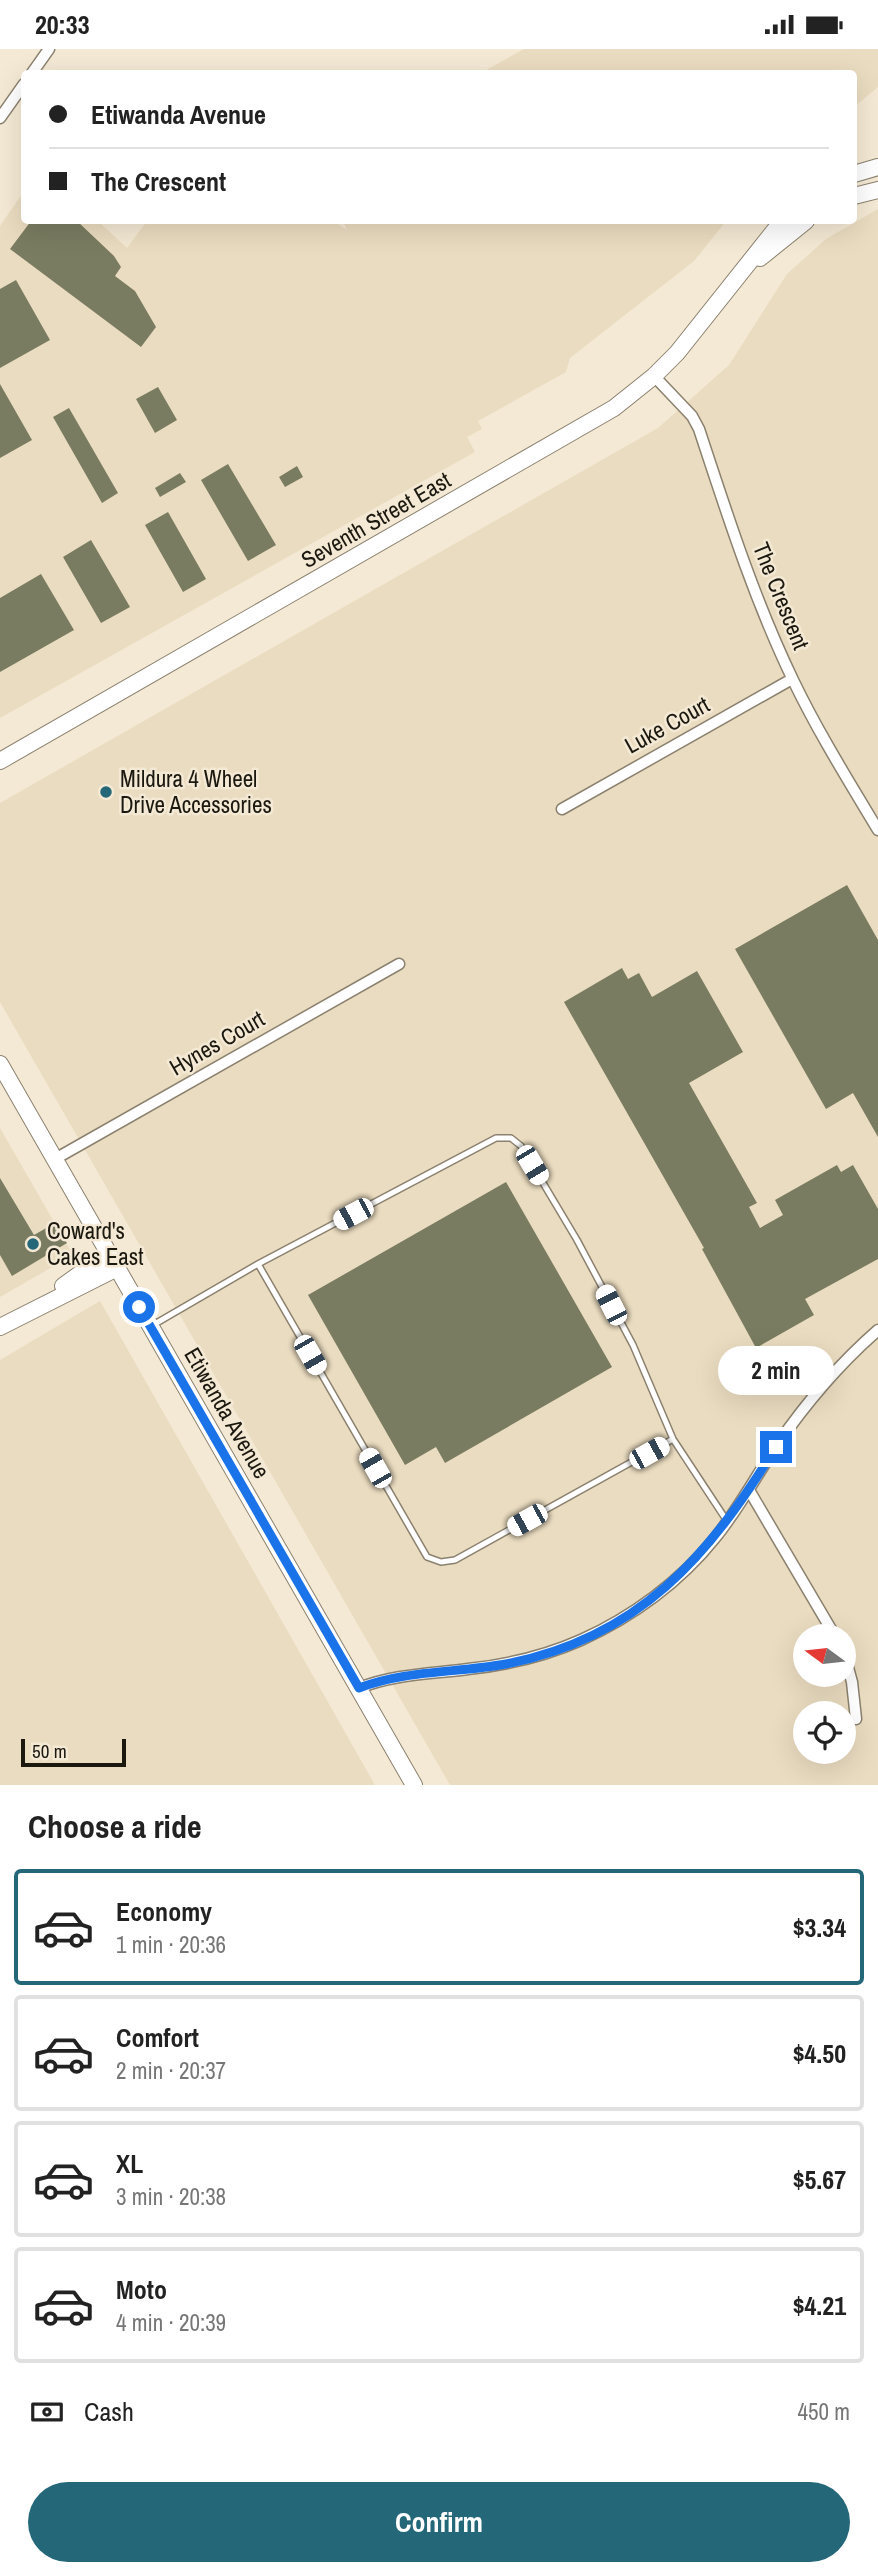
<!DOCTYPE html>
<meta charset="utf-8">
<style>
:root{--surface:#fff;--page:#f6f6f6;--text:#222;--muted:#767676;--line:#e0e0e0;--accent:#236778}
body{margin:0;font-family:"Archivo Narrow",sans-serif;background:var(--page);color:var(--text);height:100vh;display:flex;flex-direction:column;font-size:26px;white-space:nowrap}
*{box-sizing:border-box;margin:0}
p{font-size:23px;color:var(--muted)}
.icon{flex:none;width:38px;height:38px;fill:none;stroke:currentColor;stroke-width:2;stroke-linecap:round;stroke-linejoin:round}
.map{position:relative;height:1736px;overflow:hidden}
.details{display:flex;flex-direction:column;background:var(--surface);flex:1}
.details>*{flex:none}
.top-card{position:absolute;left:21px;top:21px;width:836px;height:154px;border-radius:7px;box-shadow:0 7px 28px #0002;display:grid;align-content:center;height:154px;padding:0 28px;background:var(--surface)}
.needle{width:46px;rotate:285deg}
.fabs{position:absolute;left:793px;top:1575px;display:grid;gap:14px}
.fabs a{display:grid;place-items:center;width:63px;height:63px;border-radius:50%;background:var(--surface);box-shadow:0 7px 28px #0002;font-size:35px}
.scale{position:absolute;left:21px;bottom:18px;width:105px;box-sizing:border-box;padding-left:7px;border:4px solid #1b1810;border-top:0;font-size:19px;line-height:24px;white-space:nowrap;color:#1b1810;-webkit-text-stroke:5px #f4e9d4;paint-order:stroke}
.end{position:absolute;width:32px;height:32px;margin:-16px;border:9px solid #1a73e8;background:#fff;box-shadow:0 0 0 4px #fff}
.from{border-radius:50%}
.bubble{position:absolute;height:49px;border-radius:24px;background:var(--surface);box-shadow:0 7px 28px #0002;font-size:23px;font-weight:700;line-height:49px;text-align:center}
.car{position:absolute;width:21px;height:42px;margin:-21px -10px;border-radius:9px;box-shadow:0 0 5px 2px #0007;background:linear-gradient(#fff 24%,#345 0 40%,#fff 0 76%,#345 0 86%,#fff 0)}
.top-card b{display:flex;align-items:center;gap:24px;height:66px;font-size:26px}
.top-card b+b{border-top:2px solid var(--line)}
.top-card i{width:18px;height:18px;background:var(--text)}
ul{padding:0;list-style:none}
li{display:flex;align-items:center;gap:21px;height:116px;margin:0 14px 10px;padding:0 14px;border:4px solid var(--line);border-radius:7px}
li div{flex:1}
li b{display:block;font-size:26px}
li em{font-style:normal;font-weight:700}
li.active{border-color:var(--accent)}
li>.icon{width:63px;height:63px;stroke-width:1.5}
h2{padding:0 28px;font-size:32px;line-height:84px}
.pay{display:flex;align-items:center;gap:18px;height:77px;padding:0 28px;font-size:26px}
.pay p{margin-inline-start:auto}
.action{display:flex;gap:14px;margin-top:auto;padding:14px 28px}
.action a{flex:1;height:80px;border-radius:42px;background:var(--accent);color:#fff;font-size:28px;font-weight:700;line-height:80px;text-align:center}
.status{display:flex;justify-content:space-between;align-items:center;height:49px;padding:0 35px;background:var(--surface);direction:ltr}
.status svg{height:19px;fill:currentColor}
.map>svg:first-child{display:block}
.built{fill:#eadcc0;fill-rule:evenodd}
.building{fill:#7a7c61}
.lines{fill:none;stroke-linecap:round;stroke-linejoin:round}
.lane-casing{stroke:#8b816e;stroke-width:8}
.street-casing{stroke:#8b816e;stroke-width:13}
.secondary-casing{stroke:#8b816e;stroke-width:18}
.lane{stroke:#fff;stroke-width:5}
.street{stroke:#fff;stroke-width:10}
.secondary{stroke:#fff;stroke-width:16}
.route{stroke:#1a73e8;stroke-width:9}
.poi-dot{fill:#236778;stroke:#f4e9d4;stroke-width:2.5}
.labels{text-anchor:middle;stroke-width:5;stroke-linejoin:round;paint-order:stroke}
.street-label{font-size:23px;fill:#1b1810;stroke:#f4e9d4}
.poi-label{font-size:23px;fill:#1b1810;stroke:#f4e9d4;text-anchor:start}
</style>
<div class="status"><b>20:33</b><svg viewBox="0 0 49 12"><path d="M0 12V9h3v3zM5 12V6h3v6zM10 12V3h3v9zM15 12V0h3v12zM26 1h20v11H26zM47 4h2v5h-2z"/></svg></div>
<div class="map">
<svg width="878" height="1736" viewBox="0 0 878 1736">
<rect width="100%" height="100%" fill="#f4e9d4"/>
<path class="built" d="M 524,0 L 878,0 L 878,38 L 854,58 L 854,24 L 481,24 Z
M 24,142 L 24,172 L 98,172 L 127,199 L 147,172 L 333,172 L 347,181 L 343,172 L 726,172 L 694,212 L 570,309 L 566,323 L 478,372 L 482,380 L 467,388 L 475,403 L 0,669 L 0,177 Z
M 878,160 L 878,1736 L 450,1736 L 0,953 L 0,754 L 658,379 L 729,316 L 787,225 L 826,190 ZM 805,1587 L 844,1587 L 844,1626 L 805,1626 ZM 805,1664 L 844,1664 L 844,1703 L 805,1703 Z
M 0,1079 L 73,1206 L 0,1248 Z
M 100,1252 L 375,1736 L 0,1736 L 0,1311 Z"/>
<path class="building" d="M 31,172 L 77,172 L 114,207 L 121,218 L 115,227 L 135,242 L 156,278 L 141,298 L 10,200 Z
M 16,231 L 50,291 L 0,319 L 0,240 Z
M 0,335 L 32,391 L 0,409 Z
M 158,338 L 177,371 L 155,384 L 136,350 Z
M 69,359 L 118,444 L 102,454 L 53,368 Z
M 228,415 L 276,496 L 248,512 L 201,431 Z
M 297,417 L 303,428 L 285,438 L 279,428 Z
M 180,424 L 186,433 L 160,448 L 155,439 Z
M 168,463 L 206,530 L 183,543 L 145,476 Z
M 91,491 L 130,558 L 101,574 L 63,508 Z
M 41,525 L 74,581 L 0,623 L 0,549 Z
M 847,836 L 878,891 L 878,1088 L 853,1044 L 826,1060 L 735,900 Z
M 622,919 L 628,930 L 639,924 L 652,948 L 697,922 L 743,1003 L 689,1034 L 757,1154 L 749,1158 L 760,1179 L 783,1166 L 775,1151 L 837,1116 L 841,1123 L 853,1116 L 878,1160 L 878,1210 L 805,1250 L 814,1266 L 756,1299 L 702,1200 L 704,1199 L 564,953 Z
M 0,1129 L 34,1186 L 55,1174 L 67,1194 L 12,1227 L 0,1206 Z
M 506,1133 L 612,1318 L 445,1414 L 436,1398 L 405,1416 L 308,1246 Z"/>
<g class="lines">
<g class="lane-casing">
<path id="lane" d="M 258,1215 L 427,1508 L 441,1513 L 455,1511 L 673,1390
M 153,1276 L 258,1215 L 496,1089 L 511,1089 L 521,1097 L 577,1191 L 633,1296 L 673,1390 L 727,1472"/>
</g>
<g class="street-casing">
<path id="street" d="M 32,24 L 49,0
M 0,69 L 24,35
M 654,327 L 692,367 L 699,380 C 727,465 754,550 793,631 C 818,683 848,731 878,781
M 562,760 L 792,630
M 55,1110 L 399,915
M 749,1441 L 835,1587
M 844,1604 L 852,1633 L 856,1670
M 359,1639 C 395,1625 430,1625 468,1620 C 506,1616 545,1607 581,1591 C 632,1568 680,1533 715,1489 C 738,1461 756,1427 777,1396 C 806,1354 839,1315 878,1281"/>
</g>
<g class="secondary-casing">
<path id="secondary" d="M 854,125 L 878,118
M 854,147 L 878,141
M 760,209 L 806,172
M 0,712 L 614,359 L 654,327 L 677,304 L 782,172
M 0,1015 L 414,1736
M 63,1237 L 109,1204
M 0,1278 L 117,1219"/>
</g>
<use href="#lane" class="lane"/>
<use href="#street" class="street"/>
<use href="#secondary" class="secondary"/>
</g>
<g class="lines">
<path class="route" d="M 139,1258 L 359,1639 C 406,1621 457,1624 506,1615 C 639,1589 709,1507 776,1398"/>
</g>
<g class="poi-dot">
<circle cx="106" cy="743" r="7"/>
<circle cx="33" cy="1195" r="7"/>
</g>
<g class="labels">
<g class="street-label">
<text transform="translate(376 471) rotate(-30)" y="8">Seventh Street East</text>
<text transform="translate(781 547) rotate(68)" y="8">The Crescent</text>
<text transform="translate(667 676) rotate(-29)" y="8">Luke Court</text>
<text transform="translate(217 994) rotate(-30)" y="8">Hynes Court</text>
<text transform="translate(227 1364) rotate(60)" y="8">Etiwanda Avenue</text>
</g>
<g class="poi-label">
<text x="120" y="738">Mildura 4 Wheel<tspan x="120" dy="26">Drive Accessories</tspan></text>
<text x="47" y="1190">Coward's<tspan x="47" dy="26">Cakes East</tspan></text>
</g>
</g>
</svg>
<div class="fabs">
<a><svg class="needle" viewBox="-14 -14 28 28"><path d="M0-13l5 13h-10z" fill="#e53935"/><path d="M0 13l5-13h-10z" fill="#767676"/></svg></a>
<a><svg class="icon" aria-label="locate" viewBox="0 0 24 24"><circle cx="12" cy="12" r="6"/><path d="M12 2v4M12 18v4M2 12h4M18 12h4"/></svg></a>
</div>
<div class="scale">50 m</div>
<i class="end from" style="left:139px;top:1258px"></i>
<i class="end" style="left:776px;top:1398px"></i>
<div class="bubble" style="left:718px;top:1297px;width:116px">2 min</div>
<i class="car" style="left:532px;top:1116px;rotate:149deg"></i>
<i class="car" style="left:353px;top:1165px;rotate:242deg"></i>
<i class="car" style="left:611px;top:1256px;rotate:333deg"></i>
<i class="car" style="left:310px;top:1306px;rotate:150deg"></i>
<i class="car" style="left:649px;top:1404px;rotate:61deg"></i>
<i class="car" style="left:375px;top:1419px;rotate:330deg"></i>
<i class="car" style="left:527px;top:1471px;rotate:241deg"></i>
<div class="top-card">
<b><i class="from"></i>Etiwanda Avenue</b>
<b><i></i>The Crescent</b>
</div>
</div>
<section class="details">
<h2>Choose a ride</h2>
<ul>
<li class="active"><svg class="icon" aria-label="car" viewBox="0 0 24 24"><path d="M5 17H2v-5l4-1 3-4h7l3 4 3 1v5h-3M9 17h6M6 11h13"/><circle cx="7" cy="17" r="2"/><circle cx="17" cy="17" r="2"/></svg><div><b>Economy</b><p>1 min · 20:36</p></div><em>$3.34</em></li>
<li><svg class="icon" aria-label="car" viewBox="0 0 24 24"><path d="M5 17H2v-5l4-1 3-4h7l3 4 3 1v5h-3M9 17h6M6 11h13"/><circle cx="7" cy="17" r="2"/><circle cx="17" cy="17" r="2"/></svg><div><b>Comfort</b><p>2 min · 20:37</p></div><em>$4.50</em></li>
<li><svg class="icon" aria-label="car" viewBox="0 0 24 24"><path d="M5 17H2v-5l4-1 3-4h7l3 4 3 1v5h-3M9 17h6M6 11h13"/><circle cx="7" cy="17" r="2"/><circle cx="17" cy="17" r="2"/></svg><div><b>XL</b><p>3 min · 20:38</p></div><em>$5.67</em></li>
<li><svg class="icon" aria-label="car" viewBox="0 0 24 24"><path d="M5 17H2v-5l4-1 3-4h7l3 4 3 1v5h-3M9 17h6M6 11h13"/><circle cx="7" cy="17" r="2"/><circle cx="17" cy="17" r="2"/></svg><div><b>Moto</b><p>4 min · 20:39</p></div><em>$4.21</em></li>
</ul>
<div class="pay"><svg class="icon" aria-label="cash" viewBox="0 0 24 24"><path d="M3 7h18v10H3z"/><circle cx="12" cy="12" r="2"/></svg>Cash<p>450 m</p></div>
<div class="action"><a>Confirm</a></div>
</section>
